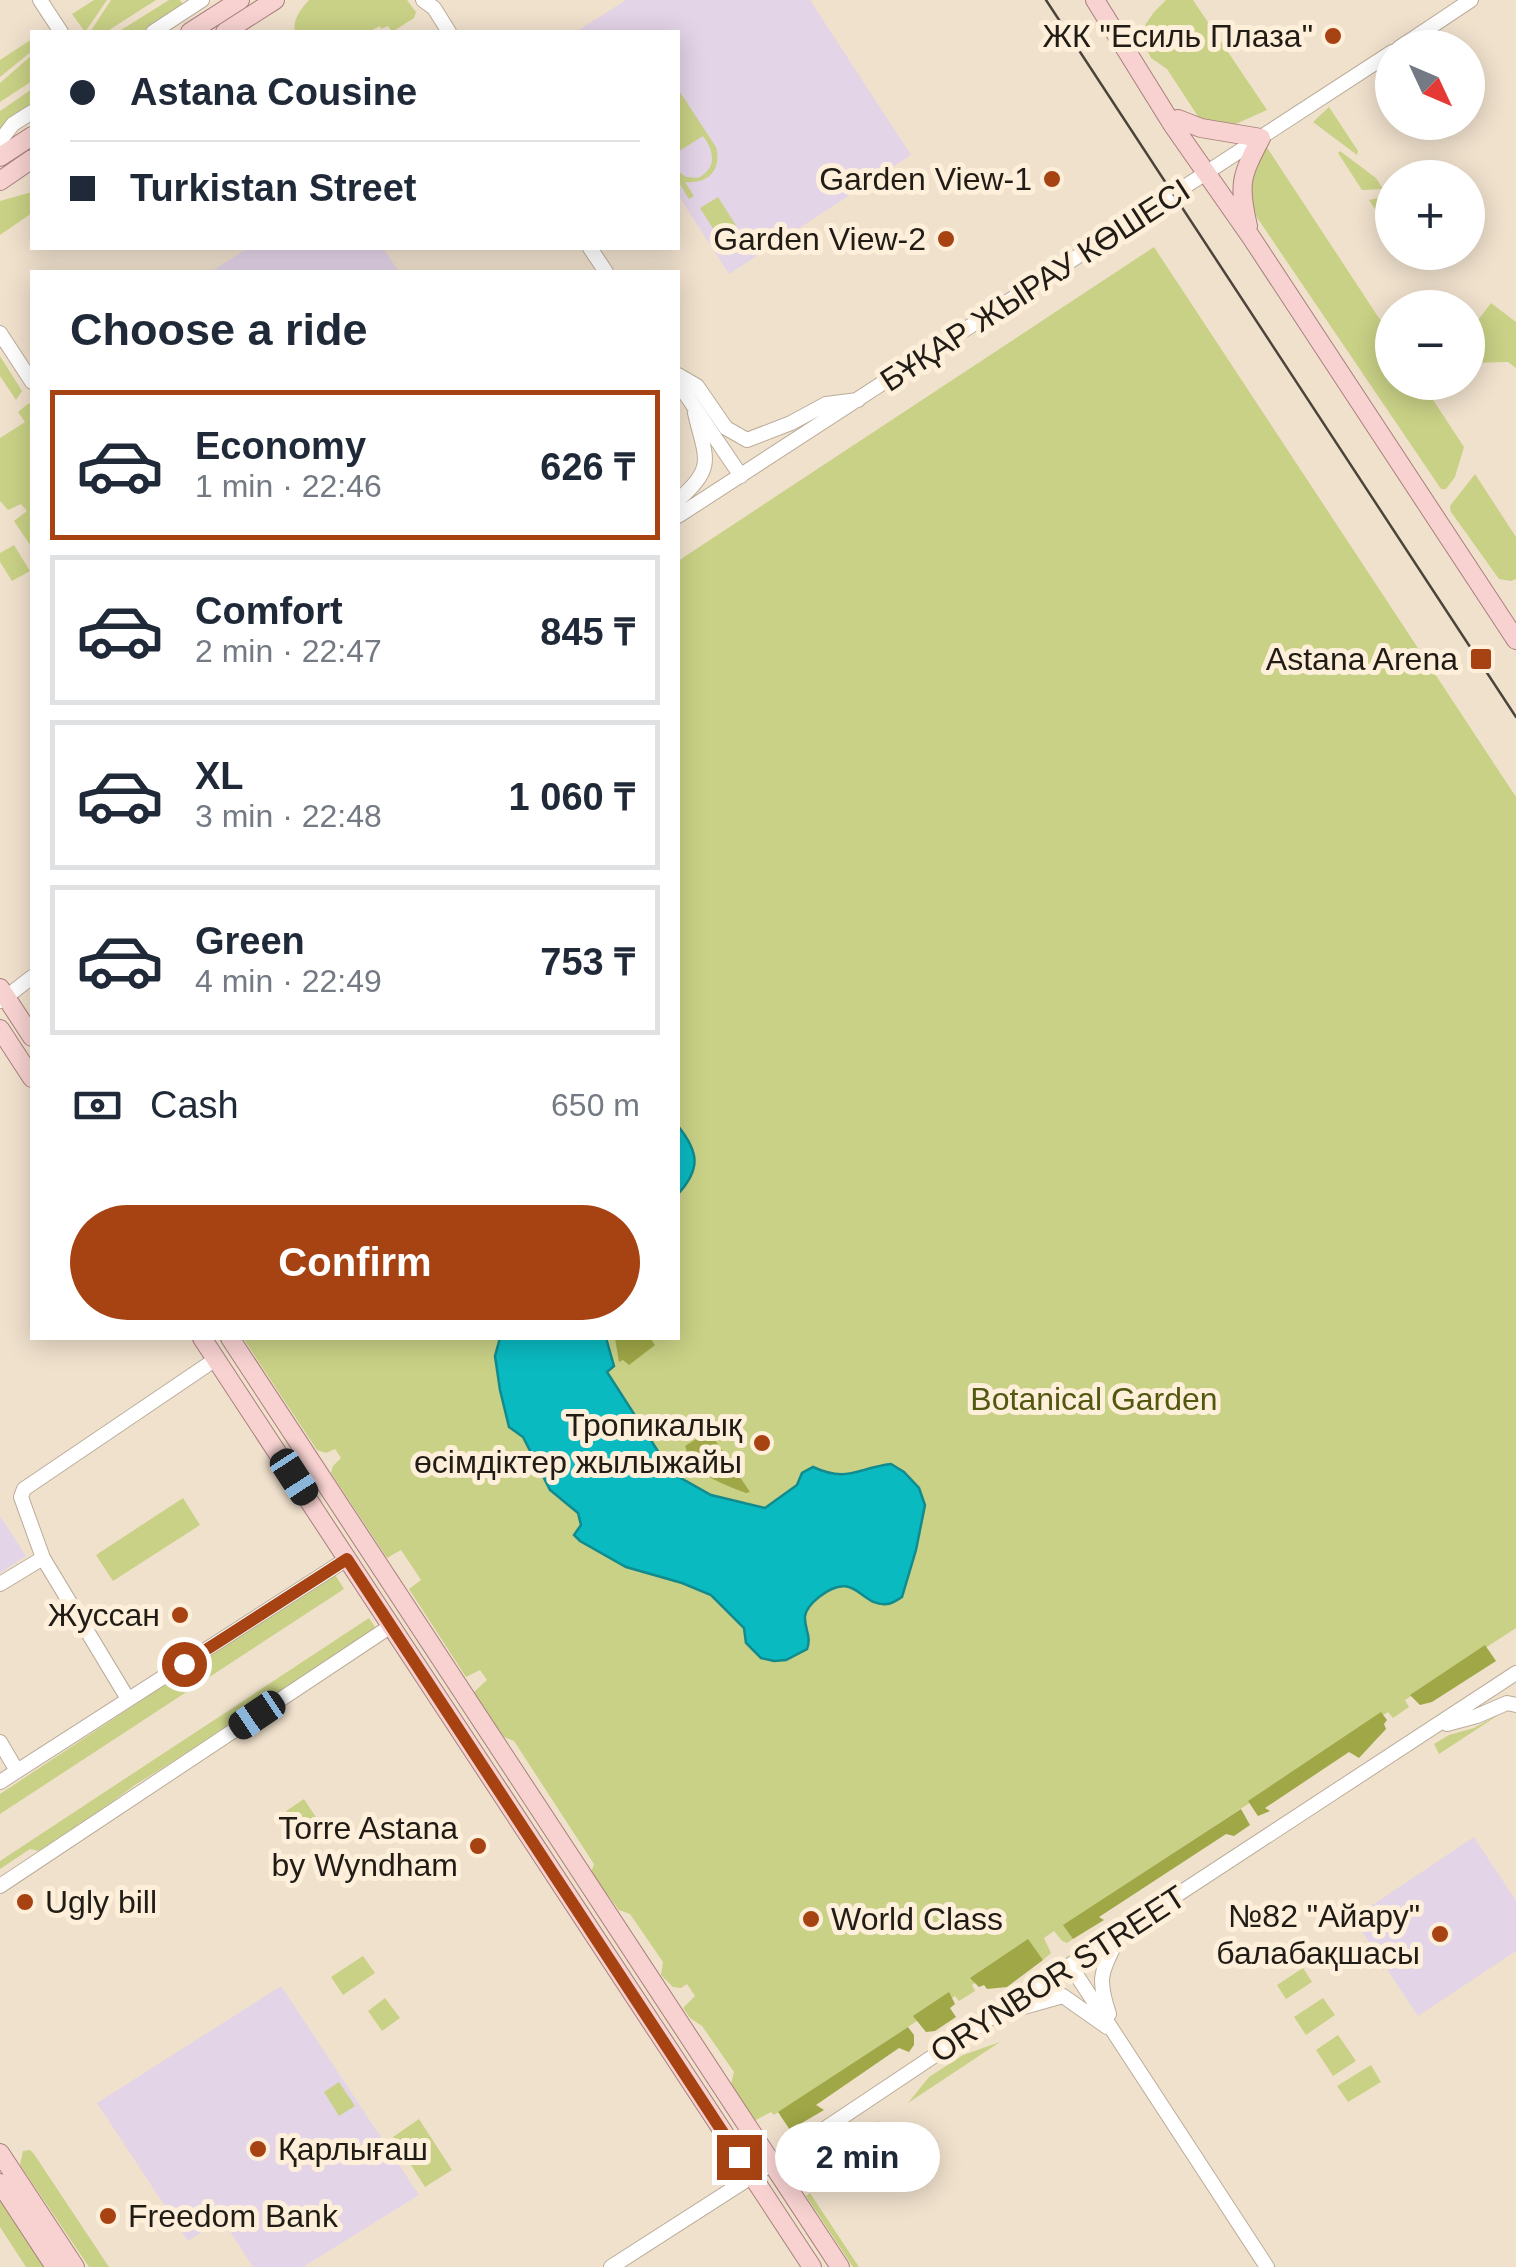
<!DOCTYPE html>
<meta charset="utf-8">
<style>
:root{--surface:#fff;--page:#f2f2f3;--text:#1f2937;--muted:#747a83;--line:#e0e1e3;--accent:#a74313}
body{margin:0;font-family:Arial,sans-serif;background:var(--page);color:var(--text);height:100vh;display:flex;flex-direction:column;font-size:38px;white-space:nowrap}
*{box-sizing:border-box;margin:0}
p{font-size:32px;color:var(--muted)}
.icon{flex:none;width:55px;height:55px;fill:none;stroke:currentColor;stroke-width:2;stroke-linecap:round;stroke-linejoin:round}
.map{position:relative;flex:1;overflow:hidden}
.drawer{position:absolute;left:30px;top:270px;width:650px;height:1070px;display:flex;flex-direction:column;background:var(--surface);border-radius:0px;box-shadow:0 5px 25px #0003}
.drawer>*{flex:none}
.banner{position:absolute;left:30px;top:30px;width:650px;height:220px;border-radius:0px;box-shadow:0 5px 25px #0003;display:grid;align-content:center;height:220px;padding:0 40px;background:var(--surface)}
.needle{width:65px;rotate:134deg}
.fabs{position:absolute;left:1375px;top:30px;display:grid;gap:20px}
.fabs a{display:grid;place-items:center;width:110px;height:110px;border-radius:50%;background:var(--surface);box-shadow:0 5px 25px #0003;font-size:50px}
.end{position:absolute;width:45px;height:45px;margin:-22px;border:12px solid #a74313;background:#fff;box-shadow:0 0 0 5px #fff}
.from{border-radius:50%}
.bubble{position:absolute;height:70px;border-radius:35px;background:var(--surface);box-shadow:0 5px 25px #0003;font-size:32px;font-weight:700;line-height:70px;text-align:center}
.car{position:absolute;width:30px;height:60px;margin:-30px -15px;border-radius:12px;box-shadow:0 0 8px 2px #0007;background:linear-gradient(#222 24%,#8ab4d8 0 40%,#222 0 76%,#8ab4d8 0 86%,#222 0)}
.banner b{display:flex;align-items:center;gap:35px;height:95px;font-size:38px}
.banner b+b{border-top:2px solid var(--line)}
.banner i{width:25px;height:25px;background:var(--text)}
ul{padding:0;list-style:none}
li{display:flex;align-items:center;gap:30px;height:150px;margin:0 20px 15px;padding:0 20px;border:5px solid var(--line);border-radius:0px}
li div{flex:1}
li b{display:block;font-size:38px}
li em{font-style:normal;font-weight:700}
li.selected{border-color:var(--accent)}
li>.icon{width:90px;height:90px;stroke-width:1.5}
h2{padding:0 40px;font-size:45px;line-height:120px}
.pay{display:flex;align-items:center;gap:25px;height:110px;padding:0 40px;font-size:38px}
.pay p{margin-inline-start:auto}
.cta{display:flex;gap:20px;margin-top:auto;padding:20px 40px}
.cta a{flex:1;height:115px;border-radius:60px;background:var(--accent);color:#fff;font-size:40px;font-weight:700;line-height:115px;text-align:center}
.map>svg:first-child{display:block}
.education{fill:#e3d4e7}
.green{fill:#c9d186}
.forest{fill:#9fa747}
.water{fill:#0abac1;stroke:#118b8d;stroke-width:2.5}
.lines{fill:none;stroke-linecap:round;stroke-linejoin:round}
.minor-casing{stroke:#bbad9a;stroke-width:16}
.major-casing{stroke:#a87f7b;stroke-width:20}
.minor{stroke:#fff;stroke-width:14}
.major{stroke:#f7d2d1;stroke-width:18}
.tram{stroke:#4c443b;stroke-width:2.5}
.route{stroke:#a74313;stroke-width:12}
.poi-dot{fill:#a74313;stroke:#fdefda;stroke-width:4}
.labels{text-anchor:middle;stroke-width:10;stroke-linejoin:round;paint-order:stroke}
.poi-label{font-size:32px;fill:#211c15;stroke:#fdefda;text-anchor:end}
.street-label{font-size:32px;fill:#211c15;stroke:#fdefda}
.park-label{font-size:32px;fill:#535810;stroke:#fdefda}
</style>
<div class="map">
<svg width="1516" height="2267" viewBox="0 0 1516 2267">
<rect width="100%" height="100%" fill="#f0e1cd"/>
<path class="education" d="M 626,0 L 810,0 L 911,155 L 729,274 L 678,195 L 678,32 L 576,32 Z
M 248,248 L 383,248 L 399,272 L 210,272 Z
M 0,1516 L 26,1556 L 0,1573 Z
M 1474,1837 L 1516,1901 L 1516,1951 L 1418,2016 L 1353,1918 Z
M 281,1986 L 419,2195 L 303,2267 L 253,2267 L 222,2219 L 188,2241 L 97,2103 Z"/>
<path class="green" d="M 94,0 L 107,0 L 85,32 L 72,14 Z
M 111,0 L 156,0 L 106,32 L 90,32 Z
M 169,0 L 180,0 L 184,6 L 142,32 L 118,32 Z
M 309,0 L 407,0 L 416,12 L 414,18 L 392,32 L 388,26 L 381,29 L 380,26 L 368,32 L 295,32 C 292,20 301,9 309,0 Z
M 1166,0 L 1193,0 L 1267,110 L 1229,127 L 1201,121 L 1167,69 L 1151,58 L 1139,34 L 1154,12 Z
M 32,39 L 32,51 L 0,77 L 0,60 Z
M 32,55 L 32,81 L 0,102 L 0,83 Z
M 32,89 L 32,105 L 6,123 L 0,130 L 0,111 Z
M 678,89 L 716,147 C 722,170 708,184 685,182 L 694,196 L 689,199 L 678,181 L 678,171 L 686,177 L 698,178 C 718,167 714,151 703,136 L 678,152 Z
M 1329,107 L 1358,151 L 1357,155 L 1313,122 Z
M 1266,146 L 1392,338 L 1392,382 L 1422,383 L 1464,447 L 1455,477 L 1446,489 L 1441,489 L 1256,216 C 1247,179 1246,179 1266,146 Z
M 1340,151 L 1376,178 L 1383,189 L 1362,190 L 1338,153 Z
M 32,192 L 32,213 L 0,235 L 0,201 Z
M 1386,196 L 1392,205 L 1391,233 L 1369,200 Z
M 718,197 L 739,230 L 721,241 L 700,208 Z
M 1154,247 L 1516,797 L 1516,1628 L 1405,1700 L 1409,1707 L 1393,1718 L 1388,1712 L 1064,1925 L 1073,1939 L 1067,1943 L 1062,1941 L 1054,1931 L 1044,1938 L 1051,1953 L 1043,1960 L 1032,1946 L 972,1985 L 975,1991 L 959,2001 L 955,1996 L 774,2115 L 771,2112 L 752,2122 L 730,2088 L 734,2072 L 702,2026 L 690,2018 L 683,2008 L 695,1996 L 687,1984 L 681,1988 L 673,1987 L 661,1975 L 663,1962 L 630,1914 L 619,1910 L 591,1873 L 594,1864 L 514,1741 L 504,1737 L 476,1700 L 474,1692 L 487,1680 L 480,1670 L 466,1677 L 409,1589 L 421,1580 L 401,1550 L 387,1558 L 331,1473 L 333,1466 L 341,1458 L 335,1449 L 326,1453 L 317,1450 L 243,1338 L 678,1338 L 678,561 Z
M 1491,303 L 1516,322 L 1516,368 L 1508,362 L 1468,363 L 1468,333 Z
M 0,356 L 22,391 L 16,400 L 0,376 Z
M 29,403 L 32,407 L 32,548 L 14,521 L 27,511 L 21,504 L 8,510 L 0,501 L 0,438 L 25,422 L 18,412 Z
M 1475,474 L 1516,537 L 1516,579 L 1511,581 L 1499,579 L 1451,512 L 1450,506 Z
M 14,545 L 30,571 L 12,581 L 0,562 L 0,553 Z
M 183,1498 L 200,1525 L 113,1581 L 96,1555 Z
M 334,1573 L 344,1589 L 0,1814 L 0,1794 Z
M 369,1618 L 379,1633 L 135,1785 L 44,1852 L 30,1849 L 0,1869 L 0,1861 Z
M 1503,1712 L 1439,1754 L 1434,1744 L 1449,1735 L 1474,1728 Z
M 304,1799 L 323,1828 L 305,1840 L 286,1811 Z
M 363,1956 L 375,1973 L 343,1995 L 331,1977 Z
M 1303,1968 L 1312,1982 L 1286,1999 L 1277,1985 Z
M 385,1998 L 400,2018 L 382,2031 L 368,2011 Z
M 1323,1998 L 1335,2015 L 1306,2035 L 1294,2017 Z
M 1338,2035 L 1356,2061 L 1333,2076 L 1316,2050 Z
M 1000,2042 L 908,2103 L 929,2077 L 963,2055 Z
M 1371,2065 L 1381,2082 L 1348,2102 L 1337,2086 Z
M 339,2082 L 355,2106 L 339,2116 L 324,2092 Z
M 419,2119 L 452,2170 L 425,2187 L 393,2137 Z
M 880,2121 L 814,2165 L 808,2158 L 851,2130 Z
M 30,2150 L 34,2154 L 109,2267 L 89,2267 L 20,2165 L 23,2151 Z
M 810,2193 L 859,2267 L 853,2267 L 806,2196 Z
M 0,2195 L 48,2267 L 26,2267 L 0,2227 Z"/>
<path class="forest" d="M 615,1338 L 650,1338 L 655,1345 L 629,1365 L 623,1360 L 619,1362 Z
M 709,1431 L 750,1492 L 746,1493 C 722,1484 702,1476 683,1457 L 688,1454 L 685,1446 Z
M 1485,1645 L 1496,1661 L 1432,1702 L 1420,1705 L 1410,1695 Z
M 1381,1712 L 1387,1720 L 1384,1724 L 1386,1729 L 1359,1758 L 1349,1752 L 1265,1808 L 1270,1811 L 1258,1816 L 1248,1801 Z
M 1241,1809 L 1250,1825 L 1234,1836 L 1226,1834 L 1099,1917 L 1104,1920 L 1073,1939 L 1063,1925 Z
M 1028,1939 L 1043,1960 L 1007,1987 L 987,1989 L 984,1985 L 979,1987 L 970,1978 Z
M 949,1992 L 955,2004 L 950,2008 L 956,2017 L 935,2031 L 926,2032 L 913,2016 Z
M 908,2027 L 914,2035 L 914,2045 L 909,2052 L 899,2048 L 816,2105 L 824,2110 L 790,2130 L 778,2112 Z"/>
<path class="water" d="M 678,1126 C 699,1152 701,1169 678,1194 Z
M 500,1338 L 606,1338 L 614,1366 L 607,1372 L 672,1473 L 711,1495 L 765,1508 L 797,1485 L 802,1473 L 813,1467 C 848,1483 857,1468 891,1464 L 904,1472 L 919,1488 L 925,1505 L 916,1550 L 902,1597 C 897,1600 892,1604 887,1604 C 860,1607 856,1568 819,1597 C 814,1601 806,1609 805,1616 C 804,1629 812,1636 807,1649 L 786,1660 L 774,1661 L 761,1658 L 746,1643 L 744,1628 L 711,1595 L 682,1583 L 626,1567 L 580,1541 L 574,1535 L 581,1525 L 578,1513 L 550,1490 L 523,1437 L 509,1427 L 500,1390 L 495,1356 Z"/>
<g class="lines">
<g class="minor-casing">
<path id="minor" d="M 40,0 L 61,32
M 423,0 L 434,8 L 449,32
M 153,32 L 202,0
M 1399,48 L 1471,0
M 0,141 L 13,124 L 32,112
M 590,248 L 606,272
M 0,333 L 32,382
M 678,375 L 697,386 L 726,428 L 747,440 L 791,423 L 826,404 L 858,400
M 678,383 L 741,476
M 678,500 C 717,467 705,457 695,413
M 678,516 L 1392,52
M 1,1001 L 32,977
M 0,1584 L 43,1558
M 128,1699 L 43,1558 L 21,1497 L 24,1489 L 216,1359
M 1447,1724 L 1477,1716 L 1507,1703 L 1516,1705
M 0,1742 L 17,1771
M 0,1782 L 347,1559
M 0,1886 L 391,1626
M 1070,1965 L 1267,2267
M 1006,2012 L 1063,1996 L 1107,2027
M 1109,2014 C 1096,1975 1102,1972 1119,1936
M 611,2267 L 790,2152 L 1070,1965 L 1516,1673"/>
</g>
<g class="major-casing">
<path id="major" d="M 1095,0 L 1172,124 L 1251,237 L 1516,640
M 190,32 L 240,0
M 225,32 L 275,0
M 1178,119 L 1201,128 L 1261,138 C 1241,176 1238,184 1248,226
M 0,157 L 32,136
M 0,181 L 32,159
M 0,988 L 32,1037
M 0,1029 L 32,1078
M 202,1338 L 812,2267
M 230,1338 L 840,2267
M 0,2153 L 75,2267
M 0,2183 L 55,2267"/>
</g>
<use href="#minor" class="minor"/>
<use href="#major" class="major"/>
<path class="tram" d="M 1046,0 L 1516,717"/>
</g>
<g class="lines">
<path class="route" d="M 184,1664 L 347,1559 L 739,2157"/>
</g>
<g class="poi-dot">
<circle cx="1333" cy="36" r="10"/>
<circle cx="1052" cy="179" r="10"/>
<circle cx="946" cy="239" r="10"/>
<rect x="1469" y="647" width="24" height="24" rx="5"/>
<circle cx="762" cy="1443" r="10"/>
<circle cx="180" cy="1615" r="10"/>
<circle cx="478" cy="1846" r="10"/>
<circle cx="25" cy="1902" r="10"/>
<circle cx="811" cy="1919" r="10"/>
<circle cx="1440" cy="1934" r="10"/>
<circle cx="258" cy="2149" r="10"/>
<circle cx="108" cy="2216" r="10"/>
</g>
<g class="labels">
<g class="poi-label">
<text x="1313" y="47">ЖК "Есиль Плаза"</text>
<text x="1032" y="190">Garden View-1</text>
<text x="926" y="250">Garden View-2</text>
<text x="1458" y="670">Astana Arena</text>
<text x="742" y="1436">Тропикалық<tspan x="742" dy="37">өсімдіктер жылыжайы</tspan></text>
<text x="160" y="1626">Жуссан</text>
<text x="458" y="1839">Torre Astana<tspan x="458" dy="37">by Wyndham</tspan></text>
<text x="45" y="1913" text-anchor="start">Ugly bill</text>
<text x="1420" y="1927">№82 "Айару"<tspan x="1420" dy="37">балабақшасы</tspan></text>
<text x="831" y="1930" text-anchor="start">World Class</text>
<text x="278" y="2160" text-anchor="start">Қарлығаш</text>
<text x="128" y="2227" text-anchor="start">Freedom Bank</text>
</g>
<g class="street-label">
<text transform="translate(1035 285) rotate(-33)" y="11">БҰҚАР ЖЫРАУ КӨШЕСІ</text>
<text transform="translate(1058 1974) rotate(-33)" y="11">ORYNBOR STREET</text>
</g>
<g class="park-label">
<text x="1094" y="1410">Botanical Garden</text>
</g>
</g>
</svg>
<div class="fabs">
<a><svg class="needle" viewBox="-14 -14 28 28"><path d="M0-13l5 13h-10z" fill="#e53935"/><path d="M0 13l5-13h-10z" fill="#747a83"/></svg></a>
<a>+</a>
<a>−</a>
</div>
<i class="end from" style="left:184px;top:1664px"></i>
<i class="end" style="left:739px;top:2157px"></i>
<div class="bubble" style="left:775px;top:2122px;width:165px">2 min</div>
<i class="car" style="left:294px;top:1477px;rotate:147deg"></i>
<i class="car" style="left:257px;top:1715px;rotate:236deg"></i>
<div class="banner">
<b><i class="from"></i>Astana Cousine</b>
<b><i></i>Turkistan Street</b>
</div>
<section class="drawer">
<h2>Choose a ride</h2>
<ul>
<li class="selected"><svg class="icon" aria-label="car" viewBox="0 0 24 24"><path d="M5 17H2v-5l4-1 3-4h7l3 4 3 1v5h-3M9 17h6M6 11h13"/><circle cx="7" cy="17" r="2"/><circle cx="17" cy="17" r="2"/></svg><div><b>Economy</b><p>1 min · 22:46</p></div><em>626 ₸</em></li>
<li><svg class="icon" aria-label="car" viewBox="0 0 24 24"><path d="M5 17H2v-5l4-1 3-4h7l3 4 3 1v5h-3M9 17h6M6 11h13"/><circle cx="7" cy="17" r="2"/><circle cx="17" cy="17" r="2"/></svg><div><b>Comfort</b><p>2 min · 22:47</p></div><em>845 ₸</em></li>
<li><svg class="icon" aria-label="car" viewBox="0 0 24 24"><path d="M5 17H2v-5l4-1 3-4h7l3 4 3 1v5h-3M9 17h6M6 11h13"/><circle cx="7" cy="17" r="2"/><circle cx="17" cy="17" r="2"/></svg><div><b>XL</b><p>3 min · 22:48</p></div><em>1 060 ₸</em></li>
<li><svg class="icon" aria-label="car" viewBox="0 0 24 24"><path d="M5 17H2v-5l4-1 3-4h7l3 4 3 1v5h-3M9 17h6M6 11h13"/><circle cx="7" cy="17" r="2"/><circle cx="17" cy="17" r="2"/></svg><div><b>Green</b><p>4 min · 22:49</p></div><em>753 ₸</em></li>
</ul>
<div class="pay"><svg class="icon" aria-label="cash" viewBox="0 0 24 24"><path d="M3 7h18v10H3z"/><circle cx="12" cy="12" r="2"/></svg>Cash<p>650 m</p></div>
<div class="cta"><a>Confirm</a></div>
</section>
</div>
